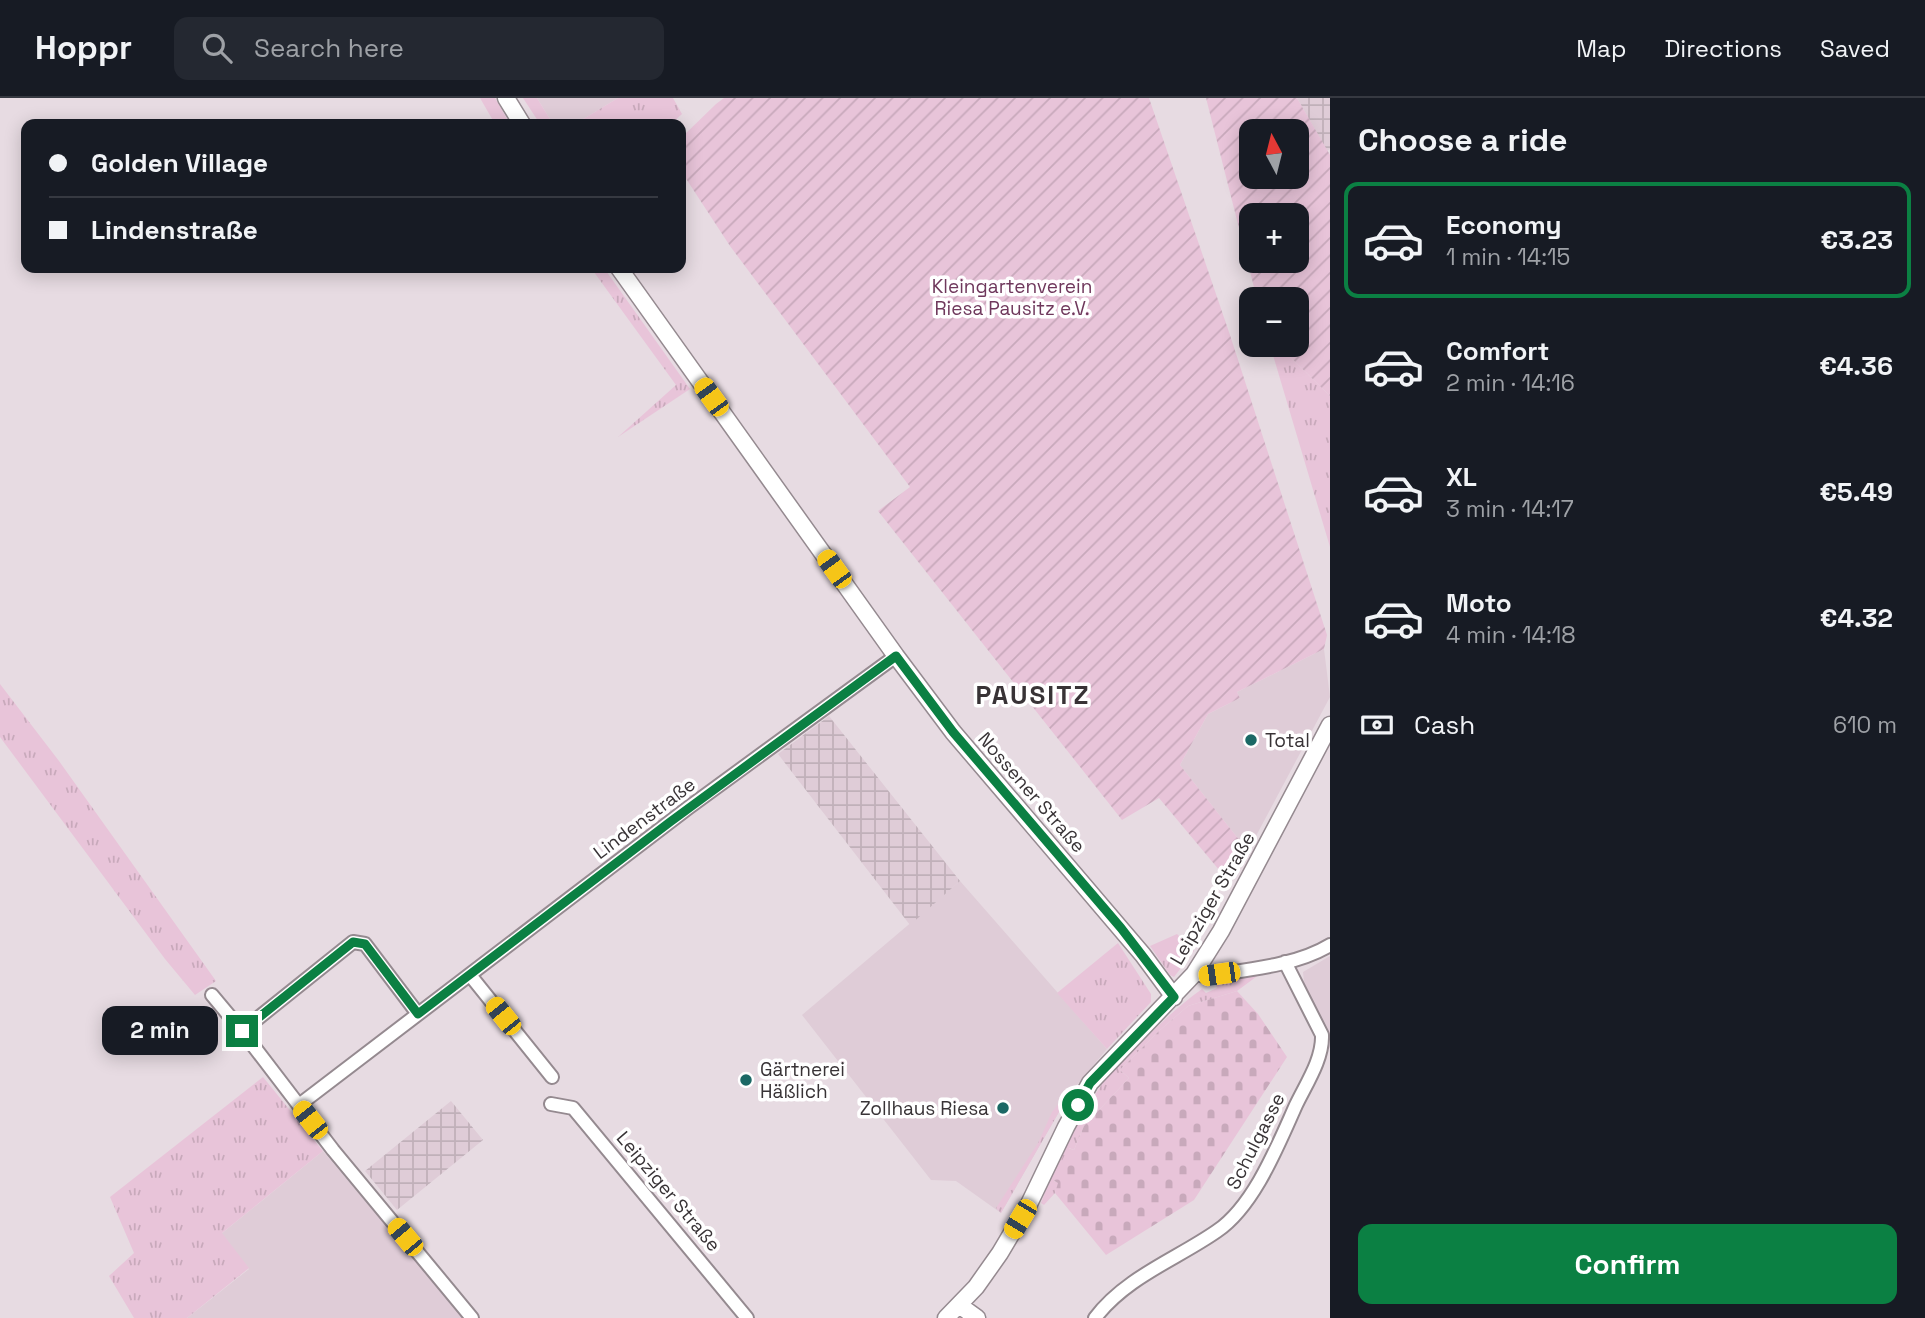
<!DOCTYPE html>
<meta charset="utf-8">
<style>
:root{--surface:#171b24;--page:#242831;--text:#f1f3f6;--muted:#9ea1a6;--line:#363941;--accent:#0b8043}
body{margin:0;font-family:"Space Grotesk",sans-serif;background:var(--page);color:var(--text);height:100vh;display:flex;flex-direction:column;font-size:26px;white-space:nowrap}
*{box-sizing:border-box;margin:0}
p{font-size:23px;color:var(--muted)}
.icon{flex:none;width:38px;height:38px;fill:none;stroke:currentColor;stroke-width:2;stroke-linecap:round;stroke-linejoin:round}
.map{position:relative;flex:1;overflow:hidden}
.details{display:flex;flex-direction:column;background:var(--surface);width:595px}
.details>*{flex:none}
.hud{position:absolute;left:21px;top:21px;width:665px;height:154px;border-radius:14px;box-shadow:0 4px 18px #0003;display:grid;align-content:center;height:154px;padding:0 28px;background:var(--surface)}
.needle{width:46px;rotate:353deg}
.buttons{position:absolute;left:1239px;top:21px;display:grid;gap:14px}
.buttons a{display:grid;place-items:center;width:70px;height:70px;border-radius:14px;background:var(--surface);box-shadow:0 4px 18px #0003;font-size:35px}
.end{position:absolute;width:32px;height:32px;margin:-16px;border:9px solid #0b8043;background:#fff;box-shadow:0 0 0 4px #fff}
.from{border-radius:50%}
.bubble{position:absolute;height:49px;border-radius:14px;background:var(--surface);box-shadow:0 4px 18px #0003;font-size:23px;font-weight:800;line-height:49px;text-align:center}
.car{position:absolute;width:21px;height:42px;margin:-21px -10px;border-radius:9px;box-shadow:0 0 5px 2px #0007;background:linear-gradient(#f5c518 24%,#345 0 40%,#f5c518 0 76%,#345 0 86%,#f5c518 0)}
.hud b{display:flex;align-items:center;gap:24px;height:66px;font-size:26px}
.hud b+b{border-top:2px solid var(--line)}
.hud i{width:18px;height:18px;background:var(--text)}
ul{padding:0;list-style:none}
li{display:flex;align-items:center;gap:21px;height:116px;margin:0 14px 10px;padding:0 14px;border:4px solid transparent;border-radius:14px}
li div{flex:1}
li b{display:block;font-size:26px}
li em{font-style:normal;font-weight:800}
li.active{border-color:var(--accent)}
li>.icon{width:63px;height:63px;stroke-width:1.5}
h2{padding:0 28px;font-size:32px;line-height:84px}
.pay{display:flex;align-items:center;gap:18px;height:77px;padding:0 28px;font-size:26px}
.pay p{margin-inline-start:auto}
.cta{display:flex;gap:14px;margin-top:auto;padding:14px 28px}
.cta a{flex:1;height:80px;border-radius:14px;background:var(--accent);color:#fff;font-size:28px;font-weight:800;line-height:80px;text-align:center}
header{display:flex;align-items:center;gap:42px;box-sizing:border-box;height:98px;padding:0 35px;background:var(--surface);border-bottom:2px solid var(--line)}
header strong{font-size:33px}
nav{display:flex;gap:38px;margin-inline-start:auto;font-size:24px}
.search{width:490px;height:63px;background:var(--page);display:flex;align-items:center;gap:18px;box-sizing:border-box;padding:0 24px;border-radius:14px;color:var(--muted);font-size:26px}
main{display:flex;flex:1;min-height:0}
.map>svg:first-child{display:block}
.built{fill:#dfccd7}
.industrial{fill:url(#industrial-grid)}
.grass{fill:url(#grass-tufts)}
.cemetery{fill:url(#cemetery-stones)}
.garden{fill:url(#garden-furrows);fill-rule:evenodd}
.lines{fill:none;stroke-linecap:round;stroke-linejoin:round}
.street-casing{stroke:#958a90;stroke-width:16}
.secondary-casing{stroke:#958a90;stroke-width:19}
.street{stroke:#fff;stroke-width:12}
.secondary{stroke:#fff;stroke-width:16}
.route{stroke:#0b8043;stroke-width:9}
.poi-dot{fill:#1b6865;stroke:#fff;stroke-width:2.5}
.labels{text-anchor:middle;stroke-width:7;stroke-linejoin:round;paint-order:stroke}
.park-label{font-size:19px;fill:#6f385c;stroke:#fff}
.poi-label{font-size:19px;fill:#383336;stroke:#fff;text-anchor:start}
.street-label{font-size:19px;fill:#383336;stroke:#fff}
.district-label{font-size:26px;font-weight:bold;letter-spacing:2px;fill:#383336;stroke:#fff}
</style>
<header>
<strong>Hoppr</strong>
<div class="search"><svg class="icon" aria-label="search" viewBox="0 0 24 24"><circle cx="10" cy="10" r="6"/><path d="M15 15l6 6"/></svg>Search here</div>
<nav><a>Map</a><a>Directions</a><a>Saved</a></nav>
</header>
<main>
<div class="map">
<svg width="1330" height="1220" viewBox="0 0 1330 1220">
<defs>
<pattern id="industrial-grid" width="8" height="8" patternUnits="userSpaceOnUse" patternTransform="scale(1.75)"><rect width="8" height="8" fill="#dfccd7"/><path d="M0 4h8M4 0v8" fill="none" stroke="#c0b0b9"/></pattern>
<pattern id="grass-tufts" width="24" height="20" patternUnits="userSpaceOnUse" patternTransform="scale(1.75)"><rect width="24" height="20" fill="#e8c4d9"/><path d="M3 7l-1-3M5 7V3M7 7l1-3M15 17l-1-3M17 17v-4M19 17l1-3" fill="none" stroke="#c8a9bb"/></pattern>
<pattern id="cemetery-stones" width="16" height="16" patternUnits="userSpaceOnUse" patternTransform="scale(1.75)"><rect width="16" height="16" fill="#e8c4d9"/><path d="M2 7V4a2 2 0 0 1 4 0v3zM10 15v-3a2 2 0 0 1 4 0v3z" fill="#c8a9bb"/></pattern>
<pattern id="garden-furrows" width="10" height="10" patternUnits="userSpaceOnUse" patternTransform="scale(1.75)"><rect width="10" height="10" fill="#e8c4d9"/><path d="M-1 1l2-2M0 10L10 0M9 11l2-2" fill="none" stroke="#c8a9bb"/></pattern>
</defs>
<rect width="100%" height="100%" fill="#e7dbe2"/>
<path class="built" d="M 537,0 L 618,0 L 575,26 L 553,26 Z
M 1324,551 L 1330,599 L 1248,753 L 1180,667 L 1208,616 L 1240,600 L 1237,594 Z
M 960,783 L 1107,951 L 1076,988 L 1063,1007 L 1001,1115 L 956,1083 L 931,1082 L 802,917 Z
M 1330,858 L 1330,951 L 1327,946 L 1329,935 L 1325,932 L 1304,884 L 1303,874 Z
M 323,1053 L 443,1195 L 463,1220 L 187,1220 L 249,1171 L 221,1136 Z"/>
<path class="industrial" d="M 1297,0 L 1330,0 L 1330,51 L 1327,53 Z
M 829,618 L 960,783 L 910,827 L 778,656 Z
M 451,1003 L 483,1042 L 397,1112 L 365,1073 Z"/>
<path class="grass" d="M 480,0 L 495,0 L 510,26 L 495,26 Z
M 523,0 L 537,0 L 553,26 L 540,26 Z
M 618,0 L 673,0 L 682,16 L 671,26 L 575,26 Z
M 591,170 L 604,170 L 690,291 L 618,339 L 676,287 Z
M 1270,247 L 1278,247 L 1330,298 L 1330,449 Z
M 0,586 L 59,663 L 216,883 L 195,897 L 165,861 L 0,639 Z
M 1177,836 L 1194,853 L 1174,879 L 1170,877 L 1150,848 Z
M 1118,845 L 1151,896 L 1151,904 L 1107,951 L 1057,895 Z
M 1264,873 L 1237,893 L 1188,908 L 1159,933 L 1120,972 L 1129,980 L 1084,1028 L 1074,1052 L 1069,1050 L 1054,1083 L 1059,1085 L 1055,1095 L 1044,1107 L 1041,1105 C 1055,1065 1076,1024 1100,989 C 1109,976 1122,964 1133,953 C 1155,930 1177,909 1202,891 L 1206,895 L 1217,890 L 1215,884 Z
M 263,979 L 323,1053 L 222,1135 L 249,1170 L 187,1220 L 134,1220 L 109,1178 L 134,1155 L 110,1099 Z
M 1059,1005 L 1063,1007 L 1001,1115 L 996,1110 L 1038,1045 L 1052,1014 Z"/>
<path class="cemetery" d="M 1237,893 L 1258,916 L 1287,959 L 1194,1102 L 1106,1157 L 1055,1095 L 1058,1085 L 1053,1082 L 1068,1050 L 1074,1052 L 1084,1028 L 1129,980 L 1120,972 L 1159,933 L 1188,908 Z"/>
<path class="garden" d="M 724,0 L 1149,0 L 1230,237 L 1327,537 L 1324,551 L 1237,594 L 1240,600 L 1208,616 L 1180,667 L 1248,753 L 1235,776 L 1228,774 L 1225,779 L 1159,700 L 1122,722 L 878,413 L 910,389 L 730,148 L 681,73 L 681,40 L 716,6 Z
M 1206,0 L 1297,0 L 1330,57 L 1330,298 L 1278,247 L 1297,247 L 1297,201 L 1257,201 ZM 1251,33 L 1297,33 L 1297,79 L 1251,79 ZM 1251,117 L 1297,117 L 1297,163 L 1251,163 Z"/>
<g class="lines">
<g class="street-casing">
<path id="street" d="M 1194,876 L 1205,878 C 1244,872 1296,868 1330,847
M 470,877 L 552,979
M 212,897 L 242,933 L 333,1052 L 472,1220
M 242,933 L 353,844 L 365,846 L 418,916
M 551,1006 L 573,1010 L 747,1220
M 299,1007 L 688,710 L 896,558
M 1095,1220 C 1126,1179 1177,1161 1217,1133 C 1254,1108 1278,1047 1296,1007 C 1306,986 1323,961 1322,937 L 1285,864"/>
</g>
<g class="secondary-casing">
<path id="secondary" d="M 506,0 L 522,26
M 619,170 L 896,558 L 953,634 L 1143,857 L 1174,899
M 959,1207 L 977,1220
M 946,1220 L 976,1189 L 1000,1155 L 1029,1106 L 1066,1029 L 1090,985 L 1194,876 L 1221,833 L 1330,627"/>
</g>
<use href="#street" class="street"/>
<use href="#secondary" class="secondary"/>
</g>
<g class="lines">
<path class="route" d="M 242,933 L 353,844 L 365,846 L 418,916 L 670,724 L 896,558 L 953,634 L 1121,830 L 1174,899 L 1090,985 L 1078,1007"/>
</g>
<g class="poi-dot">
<circle cx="1251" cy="642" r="7"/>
<circle cx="746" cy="982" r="7"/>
<circle cx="1003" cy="1010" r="7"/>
</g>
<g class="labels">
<g class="park-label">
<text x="1012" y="195">Kleingartenverein<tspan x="1012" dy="22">Riesa Pausitz e.V.</tspan></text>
</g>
<g class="poi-label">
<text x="1265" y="649">Total</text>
<text x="760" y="978">Gärtnerei<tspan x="760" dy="22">Häßlich</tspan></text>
<text x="989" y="1017" text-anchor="end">Zollhaus Riesa</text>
</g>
<g class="street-label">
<text transform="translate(1032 694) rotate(49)" y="7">Nossener Straße</text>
<text transform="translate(644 720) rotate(-37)" y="7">Lindenstraße</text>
<text transform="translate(1212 800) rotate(-60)" y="7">Leipziger Straße</text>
<text transform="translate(1255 1043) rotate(-63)" y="7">Schulgasse</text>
<text transform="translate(669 1093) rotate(50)" y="7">Leipziger Straße</text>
</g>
<g class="district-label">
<text x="1033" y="606">PAUSITZ</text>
</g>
</g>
</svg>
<div class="buttons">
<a><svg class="needle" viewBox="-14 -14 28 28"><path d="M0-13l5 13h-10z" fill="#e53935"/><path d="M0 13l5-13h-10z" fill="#9ea1a6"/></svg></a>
<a>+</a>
<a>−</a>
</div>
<i class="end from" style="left:1078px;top:1007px"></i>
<i class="end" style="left:242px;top:933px"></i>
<div class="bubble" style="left:102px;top:908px;width:116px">2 min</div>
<i class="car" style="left:711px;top:299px;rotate:324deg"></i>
<i class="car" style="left:834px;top:471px;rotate:324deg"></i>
<i class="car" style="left:1219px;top:876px;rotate:262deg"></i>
<i class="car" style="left:503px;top:918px;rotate:321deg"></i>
<i class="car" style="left:310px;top:1022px;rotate:322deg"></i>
<i class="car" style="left:1020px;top:1121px;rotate:211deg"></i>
<i class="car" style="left:405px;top:1139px;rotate:320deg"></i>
<div class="hud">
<b><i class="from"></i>Golden Village</b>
<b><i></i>Lindenstraße</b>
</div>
</div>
<section class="details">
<h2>Choose a ride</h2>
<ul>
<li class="active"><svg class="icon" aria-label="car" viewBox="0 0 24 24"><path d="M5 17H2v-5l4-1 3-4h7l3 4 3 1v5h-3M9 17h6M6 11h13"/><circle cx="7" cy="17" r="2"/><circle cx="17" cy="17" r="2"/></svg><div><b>Economy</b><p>1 min · 14:15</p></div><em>€3.23</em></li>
<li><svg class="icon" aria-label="car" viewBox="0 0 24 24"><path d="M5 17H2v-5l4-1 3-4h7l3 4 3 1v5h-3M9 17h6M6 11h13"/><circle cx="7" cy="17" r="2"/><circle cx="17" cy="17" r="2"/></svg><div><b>Comfort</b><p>2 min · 14:16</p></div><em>€4.36</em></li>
<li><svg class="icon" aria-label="car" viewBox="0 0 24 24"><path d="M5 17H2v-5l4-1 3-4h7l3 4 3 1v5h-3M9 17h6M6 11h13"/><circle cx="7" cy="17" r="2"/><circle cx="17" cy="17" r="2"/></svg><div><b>XL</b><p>3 min · 14:17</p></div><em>€5.49</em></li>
<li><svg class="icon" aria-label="car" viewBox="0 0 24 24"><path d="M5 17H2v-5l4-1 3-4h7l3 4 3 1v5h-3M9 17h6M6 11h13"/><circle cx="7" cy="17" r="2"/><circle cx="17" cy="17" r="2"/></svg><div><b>Moto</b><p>4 min · 14:18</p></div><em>€4.32</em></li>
</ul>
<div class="pay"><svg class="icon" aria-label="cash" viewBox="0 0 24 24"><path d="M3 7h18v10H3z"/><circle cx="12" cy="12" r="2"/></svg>Cash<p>610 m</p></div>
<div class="cta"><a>Confirm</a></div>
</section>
</main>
